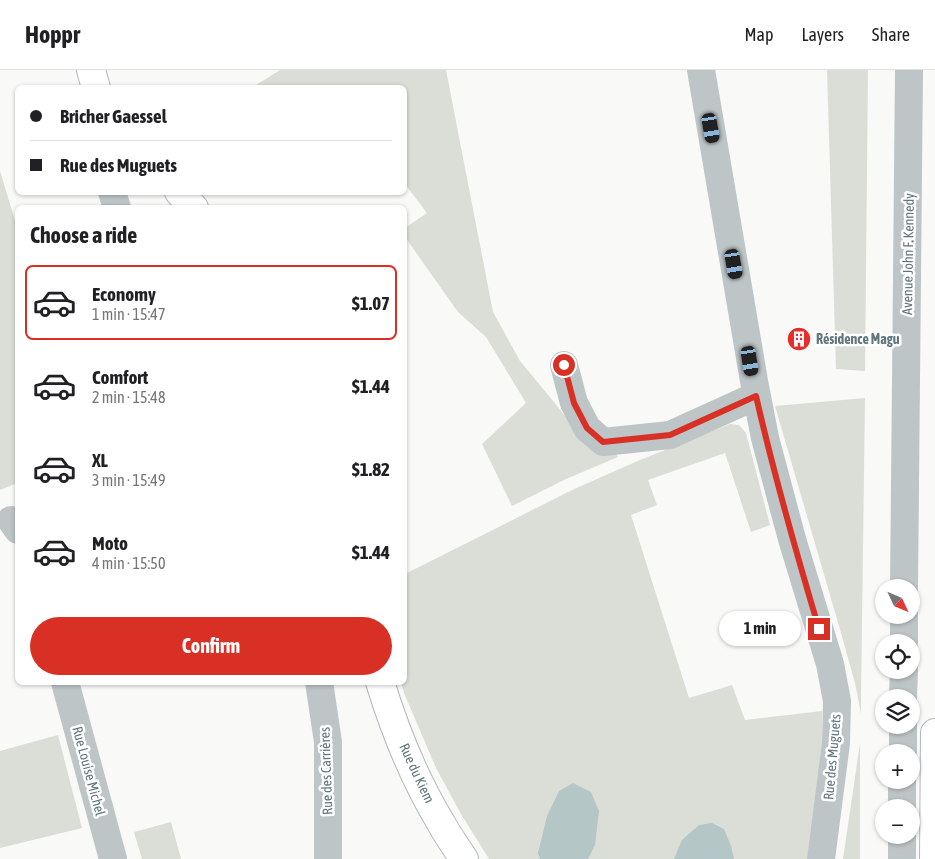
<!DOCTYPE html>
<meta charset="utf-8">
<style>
:root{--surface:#fff;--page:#f2f2f2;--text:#202124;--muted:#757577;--line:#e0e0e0;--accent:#d93025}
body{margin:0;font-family:"Asap Condensed",sans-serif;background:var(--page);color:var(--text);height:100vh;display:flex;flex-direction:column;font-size:19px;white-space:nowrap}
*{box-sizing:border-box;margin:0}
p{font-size:16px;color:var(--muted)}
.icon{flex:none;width:28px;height:28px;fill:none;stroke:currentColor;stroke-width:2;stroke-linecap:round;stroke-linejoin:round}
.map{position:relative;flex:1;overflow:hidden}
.panel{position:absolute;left:15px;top:135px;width:392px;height:480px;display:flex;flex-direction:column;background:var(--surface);border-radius:8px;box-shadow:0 1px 4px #0004}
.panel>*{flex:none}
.hud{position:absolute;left:15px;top:15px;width:392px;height:110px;border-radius:8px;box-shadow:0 1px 4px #0004;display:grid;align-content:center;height:110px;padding:0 15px;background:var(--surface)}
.needle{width:32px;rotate:134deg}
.tools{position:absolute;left:875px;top:509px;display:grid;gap:10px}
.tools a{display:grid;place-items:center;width:45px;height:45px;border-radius:50%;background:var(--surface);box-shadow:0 1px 4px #0004;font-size:25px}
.end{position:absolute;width:22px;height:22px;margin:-11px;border:6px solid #d93025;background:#fff;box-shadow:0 0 0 2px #fff}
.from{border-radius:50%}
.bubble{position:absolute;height:35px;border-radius:18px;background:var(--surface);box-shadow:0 1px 4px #0004;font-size:16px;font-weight:700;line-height:35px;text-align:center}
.car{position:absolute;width:15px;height:30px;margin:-15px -8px;border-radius:6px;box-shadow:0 0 4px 1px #0007;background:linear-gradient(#222 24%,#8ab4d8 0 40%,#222 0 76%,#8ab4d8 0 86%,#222 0)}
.hud b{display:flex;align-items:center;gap:18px;height:48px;font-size:19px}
.hud b+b{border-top:1px solid var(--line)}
.hud i{width:12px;height:12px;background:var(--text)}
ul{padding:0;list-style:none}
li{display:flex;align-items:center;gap:15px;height:75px;margin:0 10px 8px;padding:0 5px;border:2px solid transparent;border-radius:8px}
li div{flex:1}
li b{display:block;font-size:19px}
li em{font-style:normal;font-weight:700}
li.current{border-color:var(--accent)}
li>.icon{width:45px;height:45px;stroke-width:1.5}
h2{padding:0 15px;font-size:22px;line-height:60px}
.primary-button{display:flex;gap:10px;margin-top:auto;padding:10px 15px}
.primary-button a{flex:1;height:58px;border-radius:30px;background:var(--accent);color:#fff;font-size:20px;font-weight:700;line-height:58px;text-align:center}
header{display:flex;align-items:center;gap:30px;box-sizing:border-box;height:70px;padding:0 25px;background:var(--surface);border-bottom:1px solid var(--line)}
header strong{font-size:24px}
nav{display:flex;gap:28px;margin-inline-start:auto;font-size:18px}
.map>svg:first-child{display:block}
.green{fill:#dbded6}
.water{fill:#b5c6c7}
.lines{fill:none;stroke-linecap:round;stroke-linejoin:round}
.major-casing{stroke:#b1b9bc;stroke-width:30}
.minor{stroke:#bdc5c7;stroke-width:28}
.major{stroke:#fff;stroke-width:28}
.route{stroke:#d93025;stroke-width:6}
.labels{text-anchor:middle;stroke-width:5;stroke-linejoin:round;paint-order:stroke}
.street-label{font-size:14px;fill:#5f767c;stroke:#fff}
.poi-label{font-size:14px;font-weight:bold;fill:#5f767c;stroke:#fff;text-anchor:start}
</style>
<header>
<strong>Hoppr</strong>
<nav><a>Map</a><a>Layers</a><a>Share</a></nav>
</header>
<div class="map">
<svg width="935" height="789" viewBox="0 0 935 789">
<rect width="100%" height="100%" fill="#f9f9f7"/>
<path class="green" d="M 280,0 L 446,0 L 493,242 L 520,291 L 554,332 L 589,377 L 614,381 L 618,387 L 566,409 L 512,436 L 482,374 L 526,333 L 486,267 L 458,242 L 405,167 L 405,158 L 427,143 L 405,114 L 405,18 L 251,18 Z
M 827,0 L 868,0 L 865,301 L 836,299 Z
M 0,101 L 17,157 L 17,413 L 0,420 Z
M 865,328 L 861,628 L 861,644 L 855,613 L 839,556 L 775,336 Z
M 730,354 L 739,355 L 746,363 L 770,455 L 751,462 L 725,383 L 648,410 L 657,435 L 631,445 L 689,628 L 732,615 L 745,650 L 822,641 L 822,675 L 807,789 L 489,789 L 461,744 L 436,698 L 404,623 L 401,613 L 405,612 L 405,504 L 572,420 L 640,390 Z
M 58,665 L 82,758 L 0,778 L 0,681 Z
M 860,673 L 860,789 L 843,789 Z
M 171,752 L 181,789 L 142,789 L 134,762 Z"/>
<path class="water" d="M 573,713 L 591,722 L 599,741 L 595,775 L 588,789 L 540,789 L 538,783 L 547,746 L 559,721 Z
M 712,753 L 724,759 L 731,776 L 734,789 L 674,789 L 682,770 L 699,755 Z"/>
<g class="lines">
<g class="major-casing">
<path id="major" d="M 91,0 L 96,18
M 179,122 L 194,138
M 380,612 C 395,661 415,710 441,753 C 448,766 456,777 464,789
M 934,789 L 935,663"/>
</g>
<path class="minor" d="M 701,0 L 754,311 L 765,368 L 792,469 L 830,594 L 837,631 L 836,673 L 821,789
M 112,122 L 117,138
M 564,295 L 574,333 L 587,358 L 603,372 L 670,365 L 756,326
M 11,450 L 18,460
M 904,518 L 909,0
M 904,572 L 904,545
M 65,612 L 113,789
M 319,612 L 328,672 L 328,789
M 903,628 L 904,600
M 903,682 L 903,655
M 902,738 L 902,710
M 902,789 L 902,765"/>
<use href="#major" class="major"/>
</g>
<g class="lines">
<path class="route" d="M 564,295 L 574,333 L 587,358 L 603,372 L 670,365 L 756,326 C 774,405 796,482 819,559"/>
</g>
<defs>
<g id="building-disc" transform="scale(1.25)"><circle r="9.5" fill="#e62f2a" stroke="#fff"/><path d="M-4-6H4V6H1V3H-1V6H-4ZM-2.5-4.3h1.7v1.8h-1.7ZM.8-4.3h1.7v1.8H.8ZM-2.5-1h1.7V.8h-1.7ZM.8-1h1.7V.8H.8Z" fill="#fff"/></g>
</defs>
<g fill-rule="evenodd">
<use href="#building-disc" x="799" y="269"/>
</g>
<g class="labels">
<g class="street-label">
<text transform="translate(908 184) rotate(-89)" y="5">Avenue John F. Kennedy</text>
<text transform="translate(832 687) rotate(-85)" y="5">Rue des Muguets</text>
<text transform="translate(89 701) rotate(75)" y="5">Rue Louise Michel</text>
<text transform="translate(326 701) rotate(-92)" y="5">Rue des Carrières</text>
<text transform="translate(417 703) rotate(65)" y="5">Rue du Kiem</text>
</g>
<g class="poi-label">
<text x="816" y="274">Résidence Magu</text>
</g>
</g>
</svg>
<div class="tools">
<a><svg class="needle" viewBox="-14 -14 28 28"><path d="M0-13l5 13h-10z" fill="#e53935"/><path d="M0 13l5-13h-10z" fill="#757577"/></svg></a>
<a><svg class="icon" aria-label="locate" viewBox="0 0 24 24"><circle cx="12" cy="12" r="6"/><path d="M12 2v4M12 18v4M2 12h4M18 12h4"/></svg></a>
<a><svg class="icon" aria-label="layers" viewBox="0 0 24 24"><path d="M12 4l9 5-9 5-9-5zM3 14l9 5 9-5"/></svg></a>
<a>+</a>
<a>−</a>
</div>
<i class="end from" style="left:564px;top:295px"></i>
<i class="end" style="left:819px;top:559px"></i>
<div class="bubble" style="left:719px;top:541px;width:82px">1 min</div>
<i class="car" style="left:711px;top:58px;rotate:170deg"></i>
<i class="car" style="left:734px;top:194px;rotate:170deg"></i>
<i class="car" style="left:750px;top:291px;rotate:171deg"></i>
<div class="hud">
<b><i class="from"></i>Bricher Gaessel</b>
<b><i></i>Rue des Muguets</b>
</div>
<section class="panel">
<h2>Choose a ride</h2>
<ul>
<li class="current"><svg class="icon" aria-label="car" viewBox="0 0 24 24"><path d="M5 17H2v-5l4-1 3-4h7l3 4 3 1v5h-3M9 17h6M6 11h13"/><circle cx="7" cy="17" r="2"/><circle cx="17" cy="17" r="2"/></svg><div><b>Economy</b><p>1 min · 15:47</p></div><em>$1.07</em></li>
<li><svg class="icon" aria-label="car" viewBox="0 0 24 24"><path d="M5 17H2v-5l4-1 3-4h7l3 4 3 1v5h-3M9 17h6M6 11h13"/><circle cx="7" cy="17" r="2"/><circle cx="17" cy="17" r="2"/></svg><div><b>Comfort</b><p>2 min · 15:48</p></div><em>$1.44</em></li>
<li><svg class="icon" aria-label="car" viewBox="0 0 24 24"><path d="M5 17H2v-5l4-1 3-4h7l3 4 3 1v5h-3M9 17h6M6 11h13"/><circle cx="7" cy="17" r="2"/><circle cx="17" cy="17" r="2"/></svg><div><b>XL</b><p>3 min · 15:49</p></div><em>$1.82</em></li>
<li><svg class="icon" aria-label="car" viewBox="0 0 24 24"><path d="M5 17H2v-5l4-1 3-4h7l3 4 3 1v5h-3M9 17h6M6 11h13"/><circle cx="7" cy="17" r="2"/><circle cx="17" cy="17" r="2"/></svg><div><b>Moto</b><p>4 min · 15:50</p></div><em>$1.44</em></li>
</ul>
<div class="primary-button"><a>Confirm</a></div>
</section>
</div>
